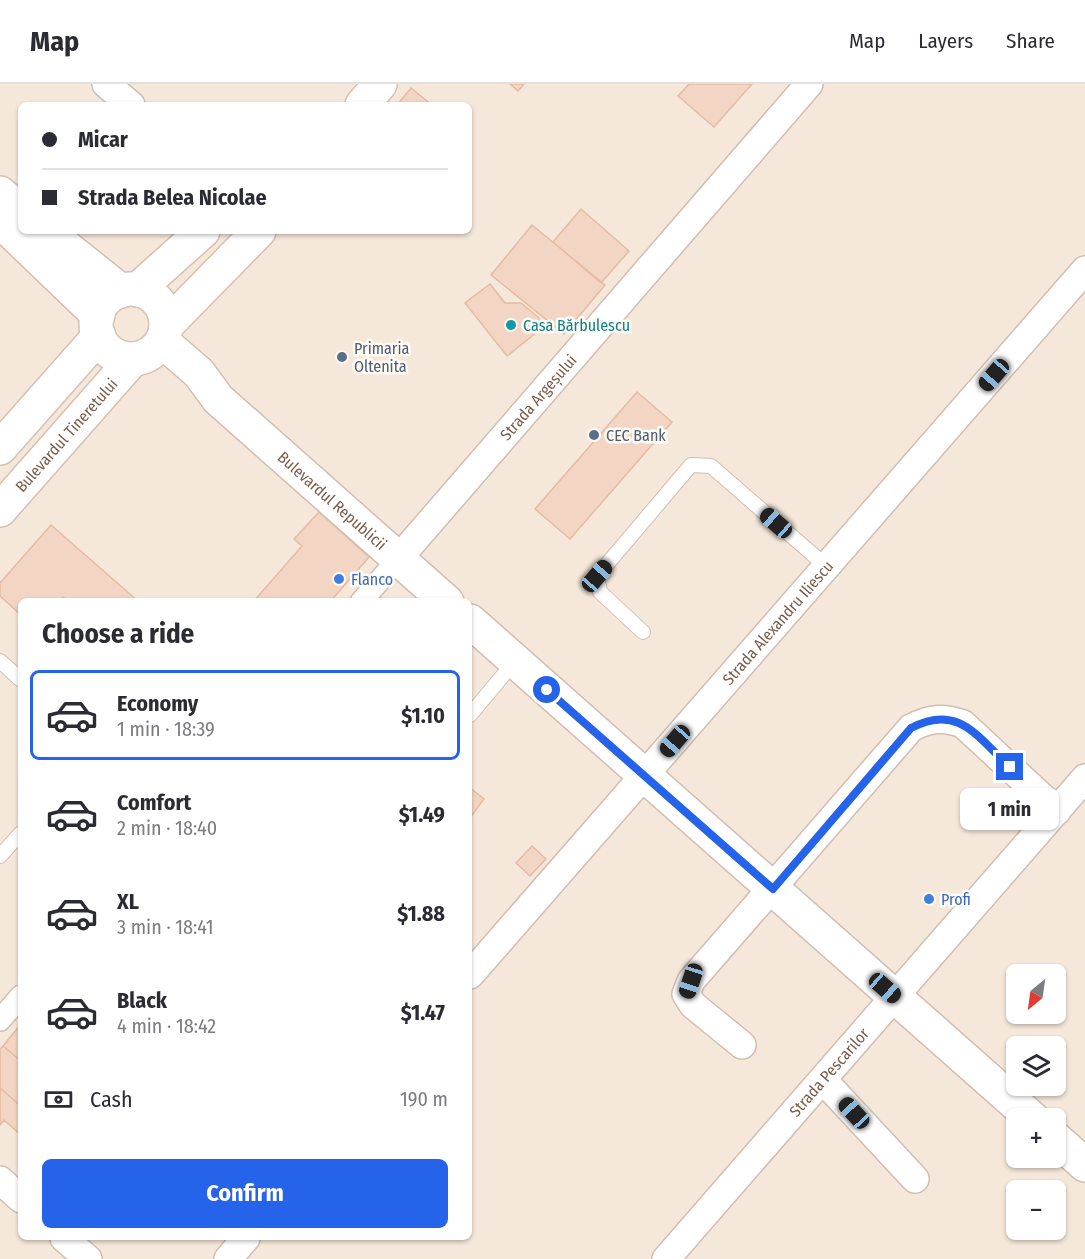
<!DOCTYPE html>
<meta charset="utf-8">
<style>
:root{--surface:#fff;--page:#f7f7f7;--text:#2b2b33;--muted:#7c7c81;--line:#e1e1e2;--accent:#2563eb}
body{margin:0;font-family:"Fira Sans Condensed",sans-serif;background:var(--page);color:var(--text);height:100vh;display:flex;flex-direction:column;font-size:22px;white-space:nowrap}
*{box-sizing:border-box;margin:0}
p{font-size:20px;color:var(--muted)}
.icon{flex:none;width:33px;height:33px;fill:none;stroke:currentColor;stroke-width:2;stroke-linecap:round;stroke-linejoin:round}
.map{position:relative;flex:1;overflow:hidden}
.details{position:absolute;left:18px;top:514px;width:454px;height:642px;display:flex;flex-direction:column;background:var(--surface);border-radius:9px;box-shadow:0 2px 4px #0004}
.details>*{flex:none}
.top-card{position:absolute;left:18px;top:18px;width:454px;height:132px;border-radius:9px;box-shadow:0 2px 4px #0004;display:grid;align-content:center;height:132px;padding:0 24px;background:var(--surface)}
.needle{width:39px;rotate:209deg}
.fabs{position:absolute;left:1006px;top:880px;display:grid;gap:12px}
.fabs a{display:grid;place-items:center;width:60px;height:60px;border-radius:9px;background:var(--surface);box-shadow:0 2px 4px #0004;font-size:30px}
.end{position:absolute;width:27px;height:27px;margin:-14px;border:8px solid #2563eb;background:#fff;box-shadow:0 0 0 3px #fff}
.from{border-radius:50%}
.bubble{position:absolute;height:42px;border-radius:9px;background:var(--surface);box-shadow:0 2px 4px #0004;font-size:20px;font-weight:700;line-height:42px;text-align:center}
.car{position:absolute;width:18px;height:36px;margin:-18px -9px;border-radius:8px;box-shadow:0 0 4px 2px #0007;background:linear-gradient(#222 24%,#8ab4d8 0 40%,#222 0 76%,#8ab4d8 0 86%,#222 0)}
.top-card b{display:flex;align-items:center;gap:21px;height:57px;font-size:22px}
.top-card b+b{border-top:2px solid var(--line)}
.top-card i{width:15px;height:15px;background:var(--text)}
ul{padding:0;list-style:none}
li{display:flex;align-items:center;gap:18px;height:90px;margin:0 12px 9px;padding:0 12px;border:3px solid transparent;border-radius:9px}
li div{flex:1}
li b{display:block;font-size:22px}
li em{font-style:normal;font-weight:700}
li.on{border-color:var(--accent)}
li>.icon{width:54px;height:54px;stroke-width:1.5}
h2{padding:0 24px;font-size:27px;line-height:72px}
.pay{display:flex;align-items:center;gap:15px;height:66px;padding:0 24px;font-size:22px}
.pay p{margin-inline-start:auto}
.cta{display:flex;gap:12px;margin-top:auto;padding:12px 24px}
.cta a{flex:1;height:69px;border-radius:9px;background:var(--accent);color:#fff;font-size:24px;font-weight:700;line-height:69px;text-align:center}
header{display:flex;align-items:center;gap:36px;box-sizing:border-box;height:84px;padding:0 30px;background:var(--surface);border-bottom:2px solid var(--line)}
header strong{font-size:28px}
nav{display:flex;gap:33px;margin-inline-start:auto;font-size:21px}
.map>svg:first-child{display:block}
.residential{fill:#f5e8da;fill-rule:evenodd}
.building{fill:#f3d5c3;stroke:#e6bba3;stroke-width:1.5}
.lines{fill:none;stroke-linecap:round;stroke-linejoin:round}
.service-casing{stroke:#d1beb0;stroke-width:16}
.pedestrian-casing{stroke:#d1beb0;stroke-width:24}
.minor-casing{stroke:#d1beb0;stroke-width:30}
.tertiary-casing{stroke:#d1beb0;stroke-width:36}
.secondary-casing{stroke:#d6c0b0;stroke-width:36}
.service{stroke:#fff;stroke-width:14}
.pedestrian{stroke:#fff;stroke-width:21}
.minor{stroke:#fff;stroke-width:27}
.tertiary{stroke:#fff;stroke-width:33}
.secondary{stroke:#fff;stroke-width:33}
.route{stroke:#2563eb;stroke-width:8}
.culture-dot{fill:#0f9aa8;stroke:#fffaf3;stroke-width:2}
.service-dot{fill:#5c6f8a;stroke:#fffaf3;stroke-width:2}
.shop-dot{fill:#3f7fe0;stroke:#fffaf3;stroke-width:2}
.labels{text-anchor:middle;stroke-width:5;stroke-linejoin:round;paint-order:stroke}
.culture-label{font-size:16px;fill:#0d838f;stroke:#fffaf3;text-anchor:start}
.service-label{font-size:16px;fill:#4e5e75;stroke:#fffaf3;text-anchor:start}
.street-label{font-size:16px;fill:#7a5c4d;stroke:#fffaf3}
.shop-label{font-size:16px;fill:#366cbe;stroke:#fffaf3;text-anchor:start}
</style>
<header>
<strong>Map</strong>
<nav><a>Map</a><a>Layers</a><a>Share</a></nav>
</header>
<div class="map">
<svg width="1085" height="1175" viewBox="0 0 1085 1175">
<rect width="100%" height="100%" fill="#fdf6ec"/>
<path class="residential" d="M 0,0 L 1085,0 L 1085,1175 L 0,1175 ZM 21,21 L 470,21 L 470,147 L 21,147 ZM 21,518 L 470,518 L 470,1154 L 21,1154 ZM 1017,891 L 1056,891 L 1056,930 L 1017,930 ZM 1017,963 L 1056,963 L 1056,1002 L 1017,1002 ZM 1017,1035 L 1056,1035 L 1056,1074 L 1017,1074 ZM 1017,1107 L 1056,1107 L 1056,1146 L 1017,1146 Z"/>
<path class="building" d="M 510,0 L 524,0 L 518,7 Z
M 689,0 L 752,0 L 714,43 L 678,12 Z
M 411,4 L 432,21 L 397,21 Z
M 581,125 L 629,167 L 601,199 L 553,158 Z
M 532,141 L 605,201 L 564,250 L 491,191 Z
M 490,200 L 505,219 L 521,219 L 539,234 L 537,248 L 507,272 L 465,219 Z
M 637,308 L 672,338 L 570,455 L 535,425 Z
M 319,428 L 369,473 L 330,518 L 253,518 L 302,462 L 294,455 Z
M 51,441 L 139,518 L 69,518 L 63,513 L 59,518 L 21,518 L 21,531 L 0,512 L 0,499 Z
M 470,704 L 484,715 L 470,734 Z
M 532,762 L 546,775 L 530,792 L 516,779 Z
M 21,940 L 21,977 L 3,962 Z
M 3,962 L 21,977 L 21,1022 L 0,1004 L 0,965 Z
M 0,1004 L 21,1022 L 21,1051 L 4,1036 L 0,1041 Z"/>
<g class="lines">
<g class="service-casing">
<path id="service" d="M 643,548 L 600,508 L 597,492 L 691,381 L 711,382 L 826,482
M 0,577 L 21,596
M 470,631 L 515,577
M 0,772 L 21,749"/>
</g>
<g class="pedestrian-casing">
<path id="pedestrian" d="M 361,518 L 398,475
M 0,936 L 21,912"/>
</g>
<g class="minor-casing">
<g id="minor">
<path d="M 106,0 L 131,21"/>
<path id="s1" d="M 398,475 L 809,0"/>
<path id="s2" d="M 470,891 L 1085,186"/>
<path d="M 742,961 L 693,921 L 686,910 L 691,897 L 911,644 C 930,634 943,633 963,640 L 1057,727"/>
<path d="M 823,996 L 915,1095"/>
<path d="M 0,1096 L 21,1115"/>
<path d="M 64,1154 L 88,1175"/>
<path d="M 228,1175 L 246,1154"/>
<path id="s3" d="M 666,1175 L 1085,694"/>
</g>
</g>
<g class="tertiary-casing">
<g id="tertiary">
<path d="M 0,109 L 21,127"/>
<path d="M 0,137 L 98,231"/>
<path d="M 46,147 L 121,207"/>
<path id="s4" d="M 162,257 L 199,289 L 218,315 L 447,518"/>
<path d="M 470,537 L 1033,1035"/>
<path d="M 1056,1055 L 1085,1081"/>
</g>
</g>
<g class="secondary-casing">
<g id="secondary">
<path d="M 362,21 L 380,0"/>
<circle cx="131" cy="240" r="35"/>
<path d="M 137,206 L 203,147"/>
<path d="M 166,242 L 259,147"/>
<path d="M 0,364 L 99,252"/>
<path id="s5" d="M 0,426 L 133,275"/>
</g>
</g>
<use href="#service" class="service"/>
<use href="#pedestrian" class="pedestrian"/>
<use href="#minor" class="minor"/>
<use href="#tertiary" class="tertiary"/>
<use href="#secondary" class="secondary"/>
</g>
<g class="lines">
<path class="route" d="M 547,606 L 773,805 L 911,644 C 959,619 977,653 1010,683"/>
</g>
<circle class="culture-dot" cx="511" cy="241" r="6"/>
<g class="service-dot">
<circle cx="342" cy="273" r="6"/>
<circle cx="594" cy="351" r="6"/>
</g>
<g class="shop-dot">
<circle cx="339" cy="495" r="6"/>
<circle cx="929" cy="815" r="6"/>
</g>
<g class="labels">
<g class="culture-label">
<text x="523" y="247">Casa Bărbulescu</text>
</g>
<g class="service-label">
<text x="354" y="270">Primaria<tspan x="354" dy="18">Oltenita</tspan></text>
<text x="606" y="357">CEC Bank</text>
</g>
<g class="street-label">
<text dy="6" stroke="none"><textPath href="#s1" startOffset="214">Strada Argeșului</textPath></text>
<text dy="6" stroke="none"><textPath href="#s5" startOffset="100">Bulevardul Tineretului</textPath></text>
<text dy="6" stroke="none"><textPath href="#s4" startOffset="234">Bulevardul Republicii</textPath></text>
<text dy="6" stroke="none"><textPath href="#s2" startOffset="468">Strada Alexandru Iliescu</textPath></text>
<text dy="6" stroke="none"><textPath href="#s3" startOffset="248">Strada Pescarilor</textPath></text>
</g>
<g class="shop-label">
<text x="351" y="501">Flanco</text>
<text x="941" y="821">Profi</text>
</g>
</g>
</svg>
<div class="fabs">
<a><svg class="needle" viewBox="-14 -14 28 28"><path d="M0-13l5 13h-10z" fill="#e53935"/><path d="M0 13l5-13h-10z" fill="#7c7c81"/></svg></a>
<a><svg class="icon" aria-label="layers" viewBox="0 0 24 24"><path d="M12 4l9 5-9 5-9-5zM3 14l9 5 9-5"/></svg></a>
<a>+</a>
<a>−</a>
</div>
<i class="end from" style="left:547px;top:606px"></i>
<i class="end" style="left:1010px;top:683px"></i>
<div class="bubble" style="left:960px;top:704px;width:99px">1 min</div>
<i class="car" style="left:994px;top:291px;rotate:221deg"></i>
<i class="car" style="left:776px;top:439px;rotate:311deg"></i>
<i class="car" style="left:597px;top:492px;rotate:41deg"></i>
<i class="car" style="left:675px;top:657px;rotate:221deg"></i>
<i class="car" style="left:691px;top:897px;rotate:198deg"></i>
<i class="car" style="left:885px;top:904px;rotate:131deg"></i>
<i class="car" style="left:854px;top:1029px;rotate:317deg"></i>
<div class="top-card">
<b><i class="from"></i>Micar</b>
<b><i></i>Strada Belea Nicolae</b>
</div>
<section class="details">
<h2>Choose a ride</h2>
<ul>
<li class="on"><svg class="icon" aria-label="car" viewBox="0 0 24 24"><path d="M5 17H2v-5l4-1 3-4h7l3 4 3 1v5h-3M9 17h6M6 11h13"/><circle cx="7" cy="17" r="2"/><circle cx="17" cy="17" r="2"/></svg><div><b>Economy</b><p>1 min · 18:39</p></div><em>$1.10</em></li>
<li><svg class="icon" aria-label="car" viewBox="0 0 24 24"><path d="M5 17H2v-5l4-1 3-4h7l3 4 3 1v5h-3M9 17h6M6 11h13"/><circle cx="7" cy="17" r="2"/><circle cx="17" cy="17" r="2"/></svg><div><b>Comfort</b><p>2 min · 18:40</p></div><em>$1.49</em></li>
<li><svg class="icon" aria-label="car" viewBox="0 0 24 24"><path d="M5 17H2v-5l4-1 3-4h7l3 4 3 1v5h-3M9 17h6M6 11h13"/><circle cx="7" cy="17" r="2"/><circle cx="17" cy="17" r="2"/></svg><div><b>XL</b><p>3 min · 18:41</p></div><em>$1.88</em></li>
<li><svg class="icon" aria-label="car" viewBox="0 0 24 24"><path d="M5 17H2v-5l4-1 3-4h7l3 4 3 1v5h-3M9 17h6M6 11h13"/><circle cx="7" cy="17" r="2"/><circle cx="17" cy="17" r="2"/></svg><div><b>Black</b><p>4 min · 18:42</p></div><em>$1.47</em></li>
</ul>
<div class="pay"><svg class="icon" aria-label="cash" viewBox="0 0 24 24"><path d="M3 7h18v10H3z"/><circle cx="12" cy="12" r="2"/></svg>Cash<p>190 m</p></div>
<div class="cta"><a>Confirm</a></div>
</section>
</div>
